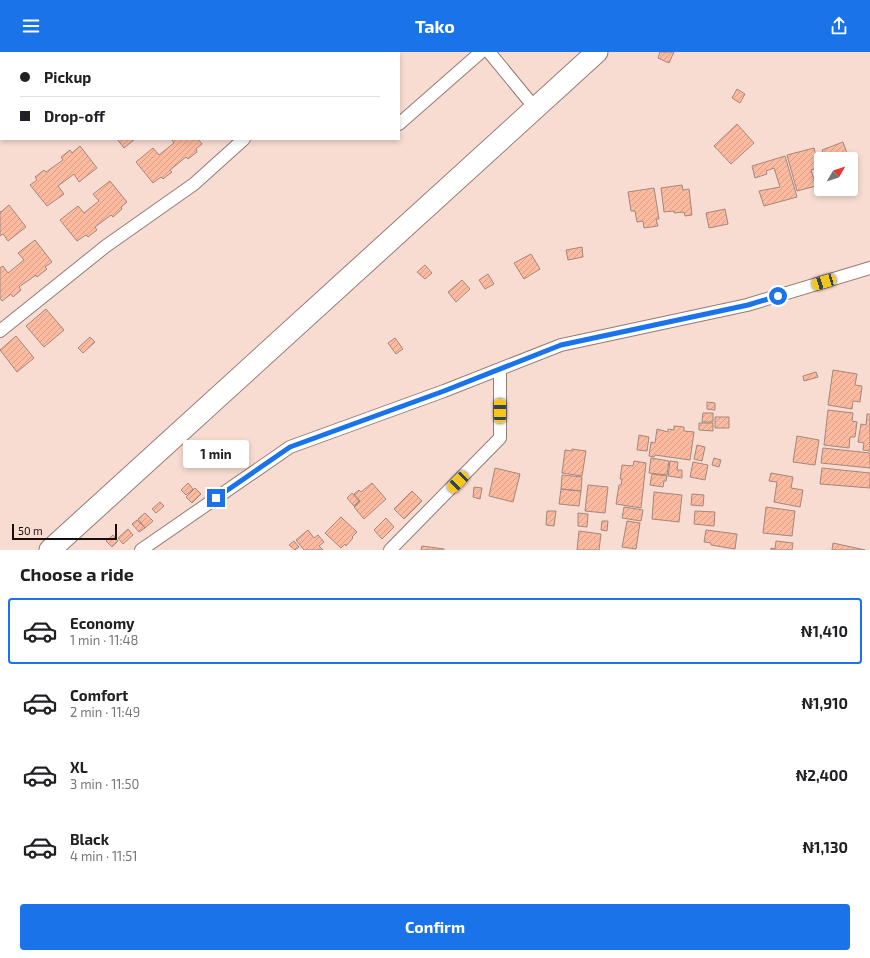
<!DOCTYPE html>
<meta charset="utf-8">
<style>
:root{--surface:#fff;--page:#f6f6f6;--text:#202124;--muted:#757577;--line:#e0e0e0;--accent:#1a73e8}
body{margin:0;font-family:"Exo 2",sans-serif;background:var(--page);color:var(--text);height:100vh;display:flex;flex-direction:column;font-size:15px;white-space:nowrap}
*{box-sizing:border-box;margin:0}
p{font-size:13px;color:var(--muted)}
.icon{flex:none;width:22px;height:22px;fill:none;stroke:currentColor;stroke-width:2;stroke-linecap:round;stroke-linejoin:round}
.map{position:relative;height:498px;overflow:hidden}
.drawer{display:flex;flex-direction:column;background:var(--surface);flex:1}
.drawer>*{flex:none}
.guide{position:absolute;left:0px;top:0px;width:400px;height:88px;box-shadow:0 2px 6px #0003;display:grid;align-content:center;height:88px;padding:0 20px;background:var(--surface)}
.needle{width:26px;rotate:51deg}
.controls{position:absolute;left:814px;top:100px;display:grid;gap:8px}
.controls a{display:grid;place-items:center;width:44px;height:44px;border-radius:4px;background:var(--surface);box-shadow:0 2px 6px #0003;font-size:20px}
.scale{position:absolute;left:12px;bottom:10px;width:105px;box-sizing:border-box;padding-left:4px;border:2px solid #170e0b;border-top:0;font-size:11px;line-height:14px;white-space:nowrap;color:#170e0b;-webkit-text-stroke:3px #f8dcd2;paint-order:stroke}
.end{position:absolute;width:18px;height:18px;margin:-9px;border:5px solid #1a73e8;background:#fff;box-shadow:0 0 0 2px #fff}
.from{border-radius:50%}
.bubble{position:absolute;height:28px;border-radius:4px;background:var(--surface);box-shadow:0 2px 6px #0003;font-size:13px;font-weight:700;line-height:28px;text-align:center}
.car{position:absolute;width:12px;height:24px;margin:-12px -6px;border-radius:5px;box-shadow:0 0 3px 1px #0007;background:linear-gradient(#f5c518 24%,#345 0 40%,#f5c518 0 76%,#345 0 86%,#f5c518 0)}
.guide b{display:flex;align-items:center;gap:14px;height:38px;font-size:15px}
.guide b+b{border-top:1px solid var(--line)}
.guide i{width:10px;height:10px;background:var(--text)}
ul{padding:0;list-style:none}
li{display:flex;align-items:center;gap:12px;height:66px;margin:0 8px 6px;padding:0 12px;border:2px solid transparent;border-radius:4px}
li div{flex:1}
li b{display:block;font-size:15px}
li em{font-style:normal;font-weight:700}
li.on{border-color:var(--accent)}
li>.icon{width:36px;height:36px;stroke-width:1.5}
h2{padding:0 20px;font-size:18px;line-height:48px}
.action{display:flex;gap:8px;margin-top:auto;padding:8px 20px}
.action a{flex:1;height:46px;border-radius:4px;background:var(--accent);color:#fff;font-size:16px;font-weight:700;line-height:46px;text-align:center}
header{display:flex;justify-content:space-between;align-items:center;height:52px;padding:0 20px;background:var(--accent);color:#fff;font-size:18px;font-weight:700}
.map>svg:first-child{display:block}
.building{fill:url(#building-hatch);stroke:#a2887e}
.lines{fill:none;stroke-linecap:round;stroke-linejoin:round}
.minor-casing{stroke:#947b72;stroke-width:14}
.trunk-casing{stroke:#947b72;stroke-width:23}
.minor{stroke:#fff;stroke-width:12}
.trunk{stroke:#fff;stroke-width:21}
.route{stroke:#1a73e8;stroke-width:5}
</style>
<header><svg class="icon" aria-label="menu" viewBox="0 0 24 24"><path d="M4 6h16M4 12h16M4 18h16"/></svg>Tako<svg class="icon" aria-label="share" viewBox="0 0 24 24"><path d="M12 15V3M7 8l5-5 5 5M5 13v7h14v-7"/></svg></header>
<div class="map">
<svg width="870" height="498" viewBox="0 0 870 498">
<defs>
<pattern id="building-hatch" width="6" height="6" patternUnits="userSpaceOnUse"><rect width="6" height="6" fill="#fdba9f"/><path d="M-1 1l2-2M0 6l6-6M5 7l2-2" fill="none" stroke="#d89f88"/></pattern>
</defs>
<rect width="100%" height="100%" fill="#f8dcd2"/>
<path class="building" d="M 202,0 L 246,0 L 200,1 Z
M 660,0 L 674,0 L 669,11 L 658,6 Z
M 737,37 L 745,42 L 740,51 L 732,46 Z
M 737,72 L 754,91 L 731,112 L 714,94 Z
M 117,87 L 135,87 L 124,96 Z
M 171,87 L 198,87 L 202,92 L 196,97 L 197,100 L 188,107 L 186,105 L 170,118 L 172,120 L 163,127 L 161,125 L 153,131 L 136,110 L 153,96 L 159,103 L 174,91 Z
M 843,90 L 849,107 L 825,107 L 822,98 Z
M 80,94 L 97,116 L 79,130 L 74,122 L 58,134 L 64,142 L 47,154 L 30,133 L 37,128 L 35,125 L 44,118 L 46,120 L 63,108 L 61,105 L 70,98 L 72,101 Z
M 814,96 L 819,116 L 811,118 L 816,134 L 797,139 L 787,103 Z
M 785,104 L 797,145 L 764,154 L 759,139 L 780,135 L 774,116 L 766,119 L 767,122 L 755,126 L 752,114 Z
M 110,129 L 127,150 L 121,155 L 122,157 L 113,165 L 111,163 L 95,175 L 97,178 L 88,185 L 86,183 L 77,189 L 60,168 L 78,154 L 84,161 L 99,149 L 93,142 Z
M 682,133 L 683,138 L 689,137 L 692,163 L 685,164 L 684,160 L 674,161 L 674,159 L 664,160 L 661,136 Z
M 654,136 L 659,167 L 656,167 L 658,174 L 644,176 L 643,169 L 637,170 L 635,159 L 631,159 L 628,140 Z
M 9,153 L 26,175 L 8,189 L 3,182 L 0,184 L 0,159 L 1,160 Z
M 725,157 L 728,172 L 709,176 L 706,161 Z
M 35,188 L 52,210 L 45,215 L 47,217 L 37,225 L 36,223 L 19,235 L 21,238 L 13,245 L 11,242 L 2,249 L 0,246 L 0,216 L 3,214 L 8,221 L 24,208 L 18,201 Z
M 582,195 L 583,205 L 568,208 L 566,198 Z
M 531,202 L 540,217 L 524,227 L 514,211 Z
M 425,213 L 432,221 L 425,227 L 417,220 Z
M 488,222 L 494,232 L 485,237 L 479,228 Z
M 462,228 L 470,237 L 456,250 L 448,240 Z
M 46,257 L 64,278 L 44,295 L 26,274 Z
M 16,284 L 34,306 L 17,320 L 0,298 Z
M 90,285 L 95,290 L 83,301 L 78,296 Z
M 395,286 L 403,297 L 396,302 L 388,291 Z
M 833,318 L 857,322 L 855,333 L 862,334 L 860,350 L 853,349 L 852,357 L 828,353 Z
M 816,320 L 818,325 L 804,329 L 803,324 Z
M 707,350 L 715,351 L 715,358 L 707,357 Z
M 828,358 L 853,361 L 852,369 L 857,370 L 855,385 L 850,385 L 849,396 L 824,393 Z
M 703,361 L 713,361 L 713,370 L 702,370 Z
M 867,362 L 870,362 L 870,399 L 863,398 L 864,391 L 858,390 L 861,372 L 866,373 Z
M 715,365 L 729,365 L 729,376 L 715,376 Z
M 699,371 L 713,371 L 713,379 L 699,378 Z
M 674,374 L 684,375 L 684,379 L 694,380 L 690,408 L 655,403 L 654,405 L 649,404 L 651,390 L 655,391 L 657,377 L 668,380 L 668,377 L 674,378 Z
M 639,383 L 649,385 L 647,399 L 637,398 Z
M 797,384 L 819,388 L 815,413 L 793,410 Z
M 697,393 L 705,395 L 702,409 L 694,407 Z
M 823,396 L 870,401 L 870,416 L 821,411 Z
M 572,397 L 586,399 L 582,424 L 562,421 L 565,398 L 572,399 Z
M 651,406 L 669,409 L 667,423 L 649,421 Z
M 714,406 L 721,408 L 719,415 L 712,413 Z
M 634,409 L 646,411 L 641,456 L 616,452 L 619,433 L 621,433 L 622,427 L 620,427 L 622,413 L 633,414 Z
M 670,409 L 678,410 L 677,418 L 682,418 L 682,426 L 668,424 Z
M 693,410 L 708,413 L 705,428 L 690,425 Z
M 495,416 L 520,422 L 513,450 L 489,444 Z
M 822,416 L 870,421 L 870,436 L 820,432 Z
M 771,421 L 793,425 L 791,436 L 803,438 L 800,455 L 774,450 L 777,430 L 769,429 Z
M 652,422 L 667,424 L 666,429 L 664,429 L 663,435 L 650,433 Z
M 562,423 L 582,425 L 581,439 L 561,437 Z
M 188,431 L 193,437 L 186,443 L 181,438 Z
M 372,431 L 386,447 L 364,467 L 354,455 L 360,449 L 354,442 L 359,438 L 361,440 Z
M 588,433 L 608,435 L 605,461 L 585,459 Z
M 474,435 L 482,436 L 480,447 L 473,445 Z
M 195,436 L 201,442 L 192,451 L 186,445 Z
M 561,437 L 581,439 L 579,454 L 559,452 Z
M 412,439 L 422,449 L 404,467 L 394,457 Z
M 654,440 L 682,443 L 679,470 L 652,467 Z
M 352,441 L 359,449 L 354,454 L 347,446 Z
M 692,442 L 704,443 L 703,454 L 691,453 Z
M 160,450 L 164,454 L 156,461 L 152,457 Z
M 624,455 L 643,458 L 641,469 L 622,466 Z
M 766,455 L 795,459 L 792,484 L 763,481 Z
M 547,459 L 556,459 L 554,474 L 546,473 Z
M 695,459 L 715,460 L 714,474 L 694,472 Z
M 145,461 L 153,469 L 145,476 L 138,467 Z
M 578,461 L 588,462 L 587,475 L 578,474 Z
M 341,465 L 357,480 L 352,485 L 353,486 L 346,494 L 345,492 L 341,496 L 325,481 Z
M 386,466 L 394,475 L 382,487 L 374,478 Z
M 137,468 L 145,476 L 139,480 L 132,472 Z
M 602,469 L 608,469 L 607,479 L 601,478 Z
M 627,469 L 640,471 L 636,497 L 622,495 Z
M 128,477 L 133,483 L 123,492 L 118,486 Z
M 308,478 L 314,486 L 318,483 L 324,490 L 319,494 L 323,498 L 304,498 L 296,488 Z
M 706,478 L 737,482 L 735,497 L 711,493 L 711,491 L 704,490 Z
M 579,479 L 601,482 L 599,498 L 577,498 Z
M 113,483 L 118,489 L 112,495 L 106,489 Z
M 294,489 L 299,495 L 295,498 L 289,493 Z
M 776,489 L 793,491 L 792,498 L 771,498 L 771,496 L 775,497 Z
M 833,491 L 865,498 L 832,498 Z
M 422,494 L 444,497 L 444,498 L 421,498 Z"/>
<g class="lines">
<g class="minor-casing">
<path id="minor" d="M 316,0 L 317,1
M 489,0 L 535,56
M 399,72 L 481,0
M 0,279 L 106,194 L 194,132 L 244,87
M 141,498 L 290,395 L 444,339 L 561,293 L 747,253 L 870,216
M 390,498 L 500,386 L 500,317"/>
</g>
<g class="trunk-casing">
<path id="trunk" d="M 50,498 L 597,0"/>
</g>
<use href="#minor" class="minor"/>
<use href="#trunk" class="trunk"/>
</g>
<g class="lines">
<path class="route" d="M 216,446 L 290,395 L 444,339 L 561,293 L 748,253 L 778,244"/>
</g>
</svg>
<div class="controls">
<a><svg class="needle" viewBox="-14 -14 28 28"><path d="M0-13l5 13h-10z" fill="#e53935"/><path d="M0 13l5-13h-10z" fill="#757577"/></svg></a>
</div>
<div class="scale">50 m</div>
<i class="end from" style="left:778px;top:244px"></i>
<i class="end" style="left:216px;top:446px"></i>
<div class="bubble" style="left:183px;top:388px;width:66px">1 min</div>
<i class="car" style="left:824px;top:230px;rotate:253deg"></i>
<i class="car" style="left:500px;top:359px;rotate:0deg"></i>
<i class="car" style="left:458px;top:430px;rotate:224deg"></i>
<div class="guide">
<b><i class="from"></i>Pickup</b>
<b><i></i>Drop-off</b>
</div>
</div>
<section class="drawer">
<h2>Choose a ride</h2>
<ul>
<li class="on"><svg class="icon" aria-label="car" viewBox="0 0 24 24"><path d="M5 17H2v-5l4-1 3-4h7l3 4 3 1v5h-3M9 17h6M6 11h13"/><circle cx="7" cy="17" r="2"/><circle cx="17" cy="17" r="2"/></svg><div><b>Economy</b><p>1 min · 11:48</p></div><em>₦1,410</em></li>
<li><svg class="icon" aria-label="car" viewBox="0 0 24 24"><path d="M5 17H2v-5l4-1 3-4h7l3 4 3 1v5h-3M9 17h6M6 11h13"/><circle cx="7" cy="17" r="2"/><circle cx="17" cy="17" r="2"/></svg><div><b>Comfort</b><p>2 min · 11:49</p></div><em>₦1,910</em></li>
<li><svg class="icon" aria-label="car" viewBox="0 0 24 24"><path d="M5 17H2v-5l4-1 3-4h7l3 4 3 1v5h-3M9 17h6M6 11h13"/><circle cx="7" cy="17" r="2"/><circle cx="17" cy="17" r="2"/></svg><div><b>XL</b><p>3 min · 11:50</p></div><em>₦2,400</em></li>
<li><svg class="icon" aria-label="car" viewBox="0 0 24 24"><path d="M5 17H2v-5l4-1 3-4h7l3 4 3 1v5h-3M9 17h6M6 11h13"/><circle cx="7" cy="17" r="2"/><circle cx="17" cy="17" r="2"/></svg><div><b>Black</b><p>4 min · 11:51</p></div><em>₦1,130</em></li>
</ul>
<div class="action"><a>Confirm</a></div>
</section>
